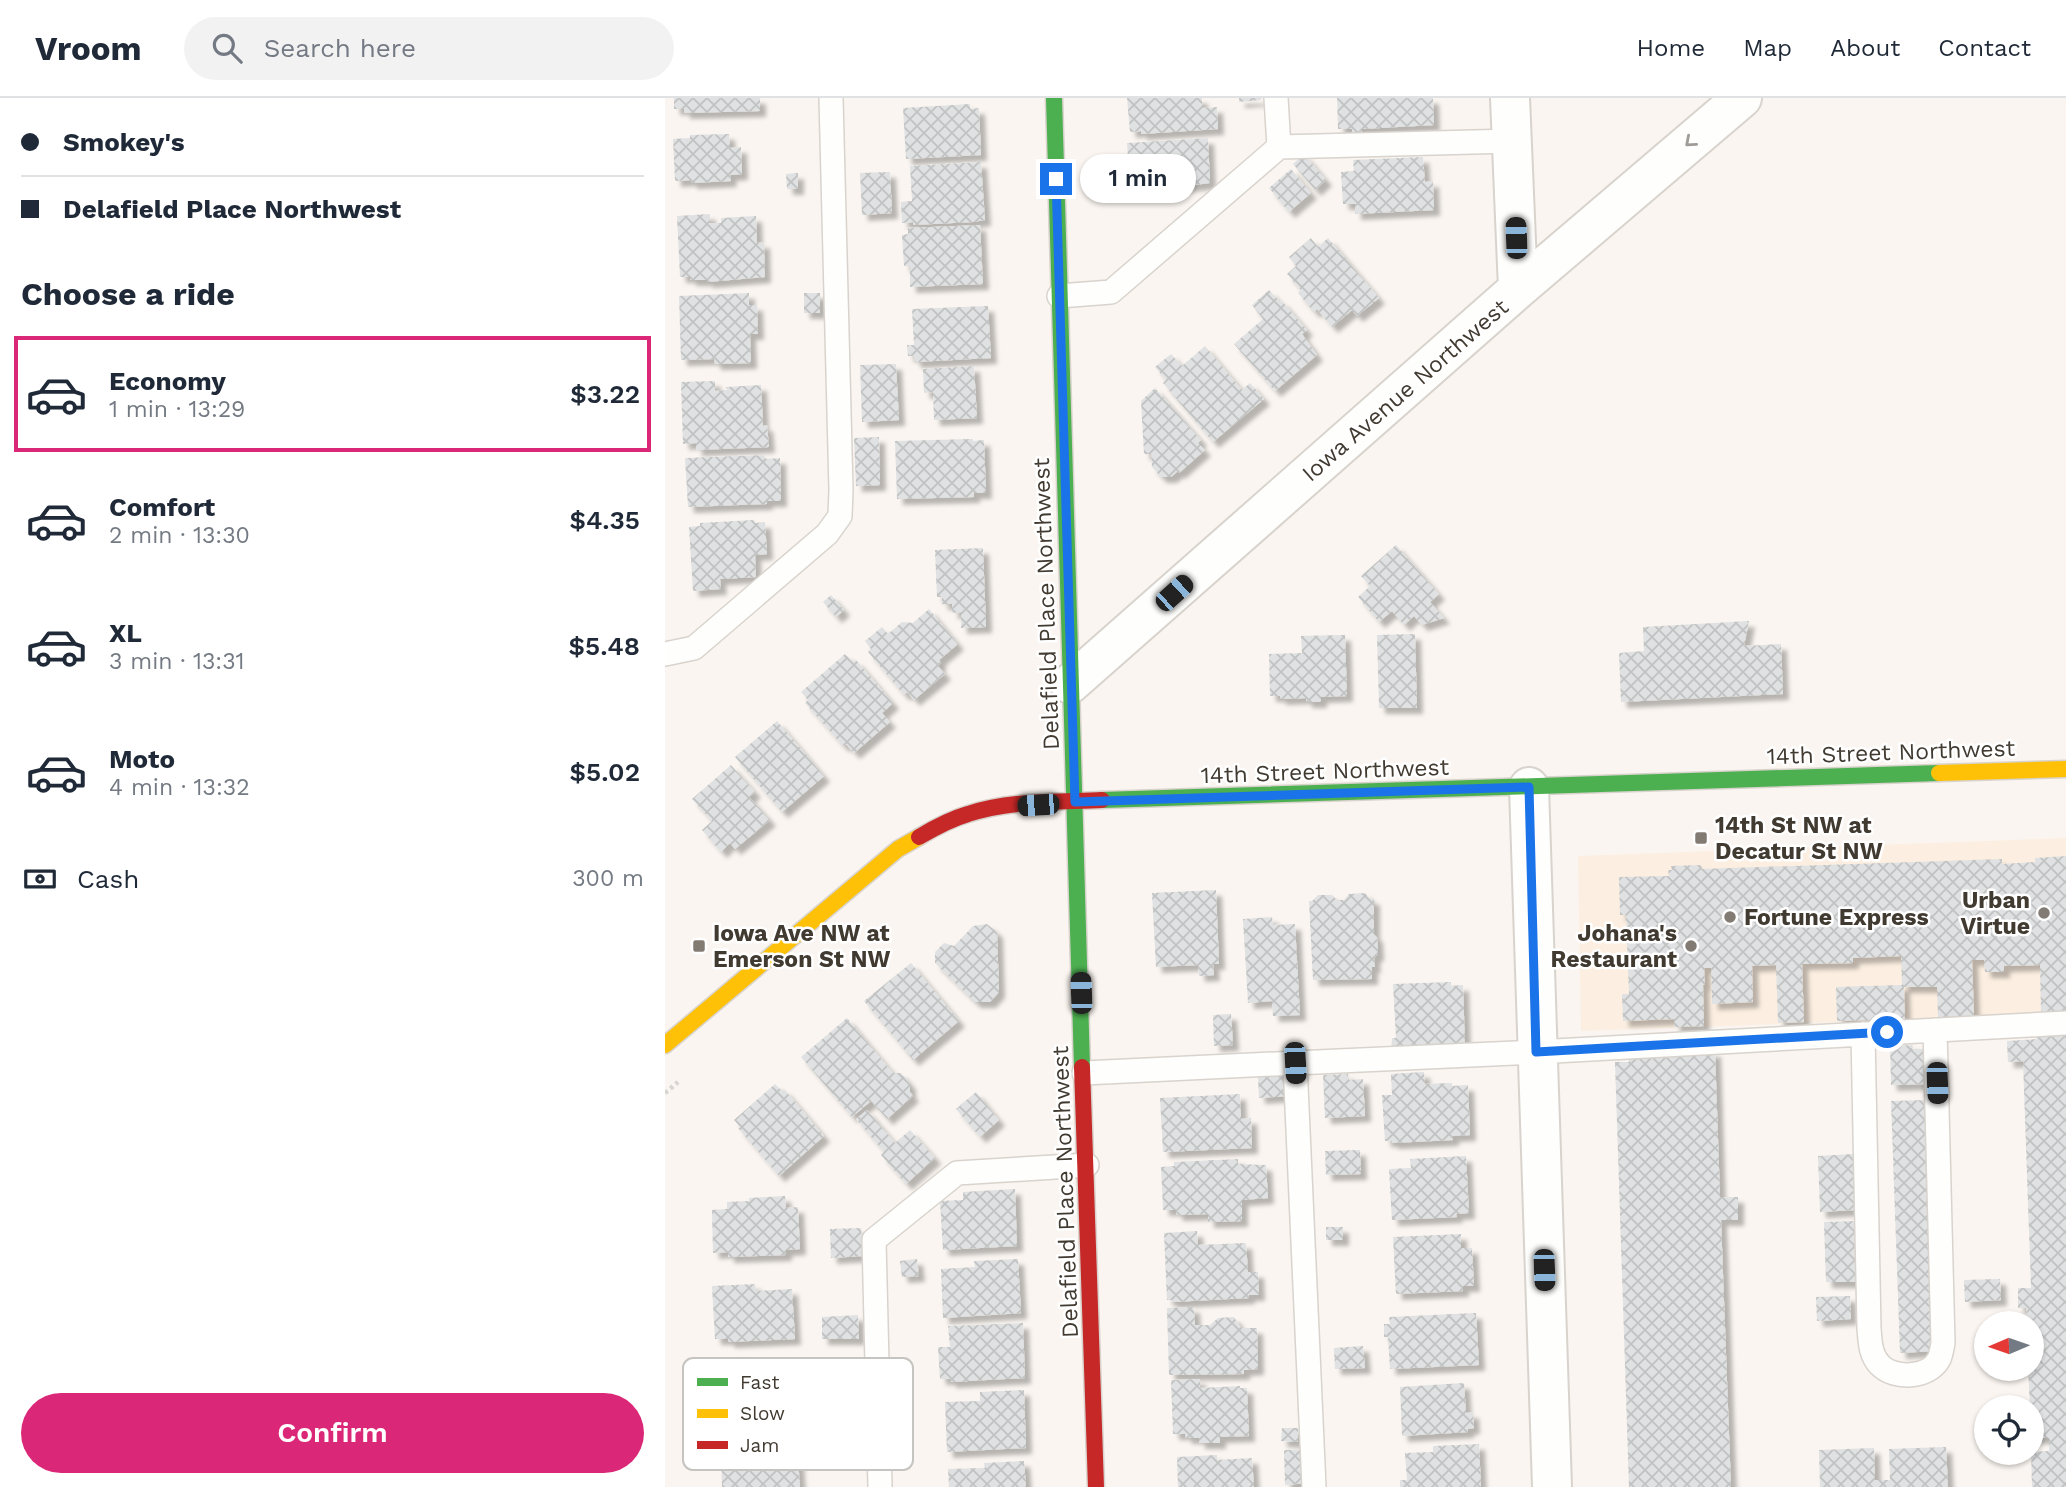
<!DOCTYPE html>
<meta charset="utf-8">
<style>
:root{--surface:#fff;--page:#f2f2f3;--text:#1f2937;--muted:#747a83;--line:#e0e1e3;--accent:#db2777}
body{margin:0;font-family:"Work Sans",sans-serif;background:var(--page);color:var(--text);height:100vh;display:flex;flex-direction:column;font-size:26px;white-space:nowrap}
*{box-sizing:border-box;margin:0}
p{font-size:23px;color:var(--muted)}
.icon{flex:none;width:38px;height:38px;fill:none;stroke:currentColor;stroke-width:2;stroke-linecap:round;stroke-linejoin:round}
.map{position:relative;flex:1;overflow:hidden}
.drawer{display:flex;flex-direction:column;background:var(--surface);width:665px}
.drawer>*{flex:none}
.banner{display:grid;align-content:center;height:154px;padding:0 21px;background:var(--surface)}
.needle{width:46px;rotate:268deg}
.controls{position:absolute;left:1309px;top:1213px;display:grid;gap:14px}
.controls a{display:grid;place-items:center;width:70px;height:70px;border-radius:50%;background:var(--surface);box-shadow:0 2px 5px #0004;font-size:35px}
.end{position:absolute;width:32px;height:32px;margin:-16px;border:9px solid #1a73e8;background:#fff;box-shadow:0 0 0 4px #fff}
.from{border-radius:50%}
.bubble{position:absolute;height:49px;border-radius:24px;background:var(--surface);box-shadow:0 2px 5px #0004;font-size:23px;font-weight:600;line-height:49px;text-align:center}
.car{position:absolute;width:21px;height:42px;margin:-21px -10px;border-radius:9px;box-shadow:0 0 5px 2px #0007;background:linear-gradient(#222 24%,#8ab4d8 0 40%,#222 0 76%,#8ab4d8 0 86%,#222 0)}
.banner b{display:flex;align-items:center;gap:24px;height:66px;font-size:26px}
.banner b+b{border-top:2px solid var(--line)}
.banner i{width:18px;height:18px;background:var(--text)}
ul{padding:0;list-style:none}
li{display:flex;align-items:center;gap:21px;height:116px;margin:0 14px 10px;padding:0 7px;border:4px solid transparent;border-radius:0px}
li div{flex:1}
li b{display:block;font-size:26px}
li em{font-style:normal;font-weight:600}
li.active{border-color:var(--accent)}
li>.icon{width:63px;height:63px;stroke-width:1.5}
h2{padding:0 21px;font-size:32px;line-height:84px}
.pay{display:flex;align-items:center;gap:18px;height:77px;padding:0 21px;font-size:26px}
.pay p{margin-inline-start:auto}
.cta{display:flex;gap:14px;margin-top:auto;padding:14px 21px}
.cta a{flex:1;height:80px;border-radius:42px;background:var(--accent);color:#fff;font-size:28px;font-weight:600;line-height:80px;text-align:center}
header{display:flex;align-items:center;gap:42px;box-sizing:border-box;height:98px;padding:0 35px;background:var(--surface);border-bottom:2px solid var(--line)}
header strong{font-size:33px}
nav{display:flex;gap:38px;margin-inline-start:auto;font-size:24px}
.search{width:490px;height:63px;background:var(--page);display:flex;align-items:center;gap:18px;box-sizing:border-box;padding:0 24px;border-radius:38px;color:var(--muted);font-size:26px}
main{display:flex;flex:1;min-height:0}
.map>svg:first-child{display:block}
.built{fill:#fcefe1}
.building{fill:url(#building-cross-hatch);filter:url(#shadow)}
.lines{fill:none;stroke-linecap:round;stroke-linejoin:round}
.lane-casing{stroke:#d8d3cc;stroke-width:26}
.street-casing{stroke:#d8d3cc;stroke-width:42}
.fast-casing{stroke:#d8d3cc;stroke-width:19}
.slow-casing{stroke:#d8d3cc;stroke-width:19}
.jam-casing{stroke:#d8d3cc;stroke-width:19}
.path{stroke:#d6d5d1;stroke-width:4.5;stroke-dasharray:3.5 3.5;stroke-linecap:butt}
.lane{stroke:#fefefd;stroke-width:23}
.street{stroke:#fefefd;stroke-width:38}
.fast{stroke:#4caf50;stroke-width:16}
.slow{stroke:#ffc107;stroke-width:16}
.jam{stroke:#c62828;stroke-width:16}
.oneway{stroke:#a09c97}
.route{stroke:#1a73e8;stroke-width:9}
.poi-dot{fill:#827b74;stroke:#fff;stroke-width:2.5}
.labels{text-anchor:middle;stroke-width:5;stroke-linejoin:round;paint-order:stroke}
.street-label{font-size:23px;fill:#413a31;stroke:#fff}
.poi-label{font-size:23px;font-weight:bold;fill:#413a31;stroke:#fff;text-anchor:start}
.key{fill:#fff;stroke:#c6c4c1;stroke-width:2}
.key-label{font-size:19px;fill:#413a31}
</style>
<header>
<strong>Vroom</strong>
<div class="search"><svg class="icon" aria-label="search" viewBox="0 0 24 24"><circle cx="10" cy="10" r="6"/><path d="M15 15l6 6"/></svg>Search here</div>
<nav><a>Home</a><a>Map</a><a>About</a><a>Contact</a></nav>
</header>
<main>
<section class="drawer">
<div class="banner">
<b><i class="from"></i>Smokey's</b>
<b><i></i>Delafield Place Northwest</b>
</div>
<h2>Choose a ride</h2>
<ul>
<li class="active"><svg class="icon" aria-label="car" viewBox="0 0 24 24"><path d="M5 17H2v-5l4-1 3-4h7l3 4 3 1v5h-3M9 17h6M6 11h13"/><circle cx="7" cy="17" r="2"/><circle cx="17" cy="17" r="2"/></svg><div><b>Economy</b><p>1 min · 13:29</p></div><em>$3.22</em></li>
<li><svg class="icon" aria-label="car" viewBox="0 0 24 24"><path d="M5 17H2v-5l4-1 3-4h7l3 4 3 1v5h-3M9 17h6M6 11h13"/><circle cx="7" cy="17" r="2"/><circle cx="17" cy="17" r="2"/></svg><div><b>Comfort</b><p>2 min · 13:30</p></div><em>$4.35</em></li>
<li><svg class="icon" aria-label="car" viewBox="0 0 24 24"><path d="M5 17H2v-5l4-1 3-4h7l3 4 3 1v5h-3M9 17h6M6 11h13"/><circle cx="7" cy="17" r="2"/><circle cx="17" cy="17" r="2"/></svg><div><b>XL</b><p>3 min · 13:31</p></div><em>$5.48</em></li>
<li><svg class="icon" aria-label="car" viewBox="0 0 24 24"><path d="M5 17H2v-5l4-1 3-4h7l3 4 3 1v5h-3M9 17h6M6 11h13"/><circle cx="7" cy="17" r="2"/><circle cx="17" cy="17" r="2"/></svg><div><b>Moto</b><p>4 min · 13:32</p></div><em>$5.02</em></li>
</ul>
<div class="pay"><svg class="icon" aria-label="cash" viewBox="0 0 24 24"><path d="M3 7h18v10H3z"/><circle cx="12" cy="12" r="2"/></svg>Cash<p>300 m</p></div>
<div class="cta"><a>Confirm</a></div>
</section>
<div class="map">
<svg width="1401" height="1389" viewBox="0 0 1401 1389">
<defs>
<pattern id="building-cross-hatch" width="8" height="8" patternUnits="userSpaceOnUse" patternTransform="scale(1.75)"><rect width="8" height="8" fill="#dfe1e2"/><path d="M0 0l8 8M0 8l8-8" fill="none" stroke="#c1c2c2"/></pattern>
<filter id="shadow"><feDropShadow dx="6" dy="6" stdDeviation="2" flood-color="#0004"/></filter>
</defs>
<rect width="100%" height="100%" fill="#faf5f0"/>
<path class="built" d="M 1401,740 L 1401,916 L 916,933 L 913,758 Z"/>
<path class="building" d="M 9,0 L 95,0 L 95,13 L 19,15 L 19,11 L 9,11 Z
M 462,0 L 537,0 L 537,10 L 552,9 L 553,31 L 476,36 L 476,33 L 465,34 Z
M 574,0 L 596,0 L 596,2 L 574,4 Z
M 672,0 L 768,0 L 769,27 L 697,31 L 697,36 L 687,37 L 687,31 L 673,31 Z
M 305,6 L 305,11 L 314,10 L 316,57 L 241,61 L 238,10 Z
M 64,36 L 65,50 L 76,49 L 77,76 L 65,77 L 66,83 L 26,85 L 26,82 L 10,83 L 8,41 L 25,40 L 25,37 Z
M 543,40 L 545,85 L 507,90 L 504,88 L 482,89 L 481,87 L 465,88 L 462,45 Z
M 639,56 L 661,82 L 650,92 L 628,66 Z
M 758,59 L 760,84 L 768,83 L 769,112 L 690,116 L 690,106 L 678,106 L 676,74 L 689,73 L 688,62 Z
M 316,64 L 320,122 L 308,124 L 248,127 L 248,124 L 237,125 L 236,104 L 247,103 L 245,68 Z
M 626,71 L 646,95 L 624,114 L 604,90 Z
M 225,74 L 227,115 L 197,117 L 195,75 Z
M 133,75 L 133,91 L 122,91 L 121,76 Z
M 45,116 L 45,125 L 56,125 L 56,120 L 91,118 L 92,145 L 99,144 L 100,179 L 42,184 L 42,182 L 25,182 L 25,179 L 15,179 L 12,118 Z
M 315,127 L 318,186 L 245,189 L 245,168 L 239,168 L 237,137 L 243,136 L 243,130 Z
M 646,140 L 653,149 L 663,140 L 714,200 L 692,218 L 687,212 L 667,229 L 652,211 L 649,214 L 633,195 L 636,192 L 622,176 L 631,168 L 624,159 Z
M 604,192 L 615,204 L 617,203 L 642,232 L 637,236 L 652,257 L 610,293 L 569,246 L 598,221 L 587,207 Z
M 84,195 L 84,207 L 92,207 L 93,236 L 85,236 L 86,265 L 50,266 L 49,261 L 16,262 L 14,198 Z
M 139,195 L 155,195 L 155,215 L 139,215 Z
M 323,208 L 326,260 L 250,264 L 249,258 L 243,258 L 242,247 L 249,247 L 247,211 Z
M 540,248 L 577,292 L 585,285 L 599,301 L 548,344 L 498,285 L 501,282 L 490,269 L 506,256 L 517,268 Z
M 231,266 L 234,322 L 197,324 L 195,267 Z
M 309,268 L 312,320 L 269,322 L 268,294 L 259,295 L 258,271 Z
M 50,283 L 50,293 L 62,292 L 61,289 L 96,287 L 98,328 L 102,327 L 104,349 L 31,352 L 31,345 L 18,346 L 16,284 Z
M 490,290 L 536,342 L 533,345 L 540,352 L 514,375 L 513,373 L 506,379 L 496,379 L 487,369 L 486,356 L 479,356 L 476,303 Z
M 214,339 L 215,387 L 191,388 L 189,340 Z
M 308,341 L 308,343 L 319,342 L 321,395 L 309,395 L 309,399 L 232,401 L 230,343 Z
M 99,357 L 101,361 L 115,360 L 116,403 L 102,403 L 102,406 L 23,409 L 20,360 Z
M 89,422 L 90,425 L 100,424 L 102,456 L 90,457 L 91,479 L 55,481 L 56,491 L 28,493 L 24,429 L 35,428 L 35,425 Z
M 731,447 L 774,496 L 765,504 L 779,520 L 757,527 L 749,518 L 739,527 L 727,513 L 714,524 L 693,499 L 705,488 L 696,478 Z
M 318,450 L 321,529 L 296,530 L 296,514 L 287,515 L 287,506 L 277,506 L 277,499 L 272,499 L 270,452 Z
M 166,497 L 179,512 L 171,519 L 158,504 Z
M 264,511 L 293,546 L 274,562 L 276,565 L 273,568 L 280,576 L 249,602 L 242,594 L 239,597 L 203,554 L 206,551 L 200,543 L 217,529 L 223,536 L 237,524 L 248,525 Z
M 1084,523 L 1079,548 L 1116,546 L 1118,596 L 956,604 L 954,555 L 979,553 L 978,529 Z
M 750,536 L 752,610 L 714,610 L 712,537 Z
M 680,537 L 682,598 L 656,599 L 656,604 L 641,604 L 641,600 L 615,601 L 615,598 L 605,598 L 604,556 L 637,555 L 636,538 Z
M 180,556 L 188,564 L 191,562 L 228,605 L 217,615 L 225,624 L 189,655 L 181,646 L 178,648 L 140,605 L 143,602 L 136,594 Z
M 112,623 L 159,678 L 117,714 L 70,659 Z
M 66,667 L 90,694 L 84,699 L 105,722 L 70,751 L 65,745 L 56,754 L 37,732 L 47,723 L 27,701 Z
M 1401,758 L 1401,915 L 1376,916 L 1375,867 L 1339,868 L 1339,874 L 1320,874 L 1319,862 L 1307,862 L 1309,918 L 1273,919 L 1272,889 L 1239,889 L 1240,921 L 1172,923 L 1171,889 L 1237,887 L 1236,858 L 1188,860 L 1188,865 L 1137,866 L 1139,924 L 1113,925 L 1111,867 L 1087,868 L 1088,904 L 1047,906 L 1046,870 L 1039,870 L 1040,887 L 1038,887 L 1039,928 L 1009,929 L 1009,921 L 958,923 L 957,896 L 964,896 L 961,817 L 955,817 L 954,779 L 1004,778 L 1003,772 L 1007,772 L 1006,768 L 1036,767 L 1037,771 L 1337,761 L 1337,766 L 1370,764 L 1370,760 Z
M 551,792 L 554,866 L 548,866 L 549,877 L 534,878 L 533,867 L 491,869 L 487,795 Z
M 700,795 L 705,801 L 709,801 L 709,836 L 712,839 L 713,856 L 709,860 L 710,869 L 707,869 L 707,881 L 648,882 L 644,803 L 647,803 L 653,797 L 667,797 L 672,802 L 679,802 L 684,796 Z
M 607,819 L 608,827 L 630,826 L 635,917 L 608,918 L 607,903 L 583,905 L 578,821 Z
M 322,826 L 332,834 L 334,894 L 325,904 L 310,904 L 270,865 L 270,854 L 279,845 L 289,848 L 308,828 Z
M 246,865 L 294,923 L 248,962 L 199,903 Z
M 786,884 L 786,888 L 798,887 L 800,947 L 726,957 L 727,940 L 731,940 L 728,886 Z
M 566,916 L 568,947 L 549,948 L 548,917 Z
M 182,920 L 228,975 L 236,975 L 245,986 L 245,994 L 248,998 L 222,1021 L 206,1003 L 187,1019 L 136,959 Z
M 1401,937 L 1401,1389 L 1367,1389 L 1366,1354 L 1384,1353 L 1384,1340 L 1367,1340 L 1367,1309 L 1365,1309 L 1363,1270 L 1367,1270 L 1367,1225 L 1362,1225 L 1361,1210 L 1353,1210 L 1353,1190 L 1366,1190 L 1358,963 L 1343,964 L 1342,943 L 1372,941 L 1371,938 Z
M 1248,947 L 1247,951 L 1261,951 L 1262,986 L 1226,987 L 1225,948 Z
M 1050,953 L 1055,1099 L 1073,1099 L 1073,1122 L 1056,1122 L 1066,1389 L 964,1389 L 950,964 L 964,964 L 963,956 Z
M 759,974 L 760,986 L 787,985 L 787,988 L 803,987 L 805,1037 L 788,1038 L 788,1042 L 727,1045 L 727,1043 L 720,1043 L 717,997 L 727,997 L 726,976 Z
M 683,976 L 684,982 L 698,981 L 700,1018 L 660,1020 L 658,977 Z
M 623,977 L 623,998 L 594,1000 L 593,978 Z
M 110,986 L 117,993 L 119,991 L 159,1038 L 114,1078 L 73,1030 L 75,1029 L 69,1022 Z
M 311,994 L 334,1022 L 315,1039 L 291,1011 Z
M 575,996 L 576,1021 L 586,1020 L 587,1050 L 498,1054 L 495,1000 Z
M 1263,1002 L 1270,1253 L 1235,1255 L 1226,1003 Z
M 202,1012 L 230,1045 L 245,1032 L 270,1060 L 241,1086 L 216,1057 L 219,1054 L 191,1021 Z
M 695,1052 L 696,1076 L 661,1077 L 660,1053 Z
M 1188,1056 L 1190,1112 L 1155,1114 L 1153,1058 Z
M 801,1058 L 804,1115 L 791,1116 L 792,1119 L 727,1122 L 724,1071 L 746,1070 L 745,1061 Z
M 573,1061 L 573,1066 L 601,1067 L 603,1100 L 577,1102 L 577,1123 L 543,1124 L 543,1116 L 512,1117 L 511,1112 L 498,1112 L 496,1069 L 509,1068 L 509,1064 Z
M 350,1091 L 352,1148 L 278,1152 L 275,1103 L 298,1102 L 298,1094 Z
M 120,1098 L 121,1110 L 133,1109 L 135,1151 L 121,1152 L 121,1157 L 63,1159 L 63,1154 L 48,1155 L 47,1112 L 62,1111 L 62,1104 L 84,1103 L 84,1100 Z
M 1191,1123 L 1192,1184 L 1161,1184 L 1159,1124 Z
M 661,1129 L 678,1129 L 678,1142 L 661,1142 Z
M 196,1130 L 198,1158 L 166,1160 L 165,1131 Z
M 532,1133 L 533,1147 L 581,1145 L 583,1174 L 593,1174 L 594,1197 L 584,1197 L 584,1200 L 507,1204 L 507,1202 L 502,1202 L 499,1135 Z
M 796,1136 L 796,1150 L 807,1150 L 809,1188 L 798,1188 L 798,1193 L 731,1196 L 728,1139 Z
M 252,1161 L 254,1178 L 237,1179 L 235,1163 Z
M 353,1161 L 356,1215 L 278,1220 L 276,1171 L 310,1169 L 309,1163 Z
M 1335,1181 L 1336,1202 L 1300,1204 L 1299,1182 Z
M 90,1186 L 91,1193 L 127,1191 L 130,1241 L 64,1244 L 63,1241 L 50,1241 L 47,1188 Z
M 1185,1198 L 1186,1221 L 1152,1223 L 1151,1199 Z
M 529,1209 L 530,1227 L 545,1227 L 553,1220 L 569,1219 L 576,1230 L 592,1230 L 593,1271 L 579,1272 L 579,1276 L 504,1277 L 502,1210 Z
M 811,1215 L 814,1267 L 725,1271 L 723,1239 L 719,1239 L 719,1226 L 725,1226 L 724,1219 Z
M 193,1217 L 194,1241 L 157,1241 L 157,1219 Z
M 358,1225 L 360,1280 L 285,1284 L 285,1281 L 275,1281 L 273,1249 L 285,1249 L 283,1228 Z
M 698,1248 L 700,1270 L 670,1271 L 669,1250 Z
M 535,1281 L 535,1290 L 575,1288 L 575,1290 L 582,1290 L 584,1338 L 555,1339 L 555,1345 L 534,1345 L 534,1340 L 521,1340 L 520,1336 L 508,1336 L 506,1282 Z
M 799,1285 L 801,1315 L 808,1314 L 809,1330 L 803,1331 L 803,1334 L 737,1338 L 735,1289 Z
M 359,1292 L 361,1350 L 282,1354 L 280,1304 L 315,1303 L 315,1294 Z
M 617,1330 L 633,1330 L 633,1344 L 616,1343 Z
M 814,1346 L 816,1389 L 735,1389 L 735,1382 L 742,1382 L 740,1355 L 768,1354 L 768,1348 Z
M 1281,1349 L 1283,1389 L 1155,1389 L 1154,1352 L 1209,1350 L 1210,1382 L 1225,1382 L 1224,1351 Z
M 642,1351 L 644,1385 L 620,1387 L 619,1352 Z
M 96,1355 L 97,1362 L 133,1360 L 135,1389 L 57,1389 L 56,1357 Z
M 552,1357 L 552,1362 L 587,1360 L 589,1389 L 513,1389 L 512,1359 Z
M 359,1363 L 361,1389 L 284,1389 L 283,1371 L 320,1370 L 319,1365 Z"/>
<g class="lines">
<g class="lane-casing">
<path id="lane" d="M 611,0 L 614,49
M 394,198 L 446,194 L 614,49 L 847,43
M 0,556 L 29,550 L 162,436 L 175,418 L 176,392 L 166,0
M 1198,936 L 1204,1230 C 1205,1243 1205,1257 1215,1267 C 1229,1282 1264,1280 1274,1261 C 1276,1257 1277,1250 1278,1245 L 1270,932
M 419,975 L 630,965
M 215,1389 L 209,1142 L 292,1075 L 422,1067
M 649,1389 L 630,965 L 871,954 L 1401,925"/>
</g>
<g class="street-casing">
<path id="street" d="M 845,0 L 853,191
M 405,586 L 853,191 L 1077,0
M 864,689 L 887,1389"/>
</g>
<g class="fast-casing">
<path id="fast" d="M 389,0 L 417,969
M 437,702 L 1274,675"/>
</g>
<g class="slow-casing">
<path id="slow" d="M 1274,675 L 1401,671
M 0,947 L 233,751 L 254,739"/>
</g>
<g class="jam-casing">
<path id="jam" d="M 254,739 C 269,730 286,721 303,716 C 345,702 393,704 437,702
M 417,969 L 431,1389"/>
</g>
<path class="path" d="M 0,995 L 13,984"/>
<use href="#lane" class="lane"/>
<use href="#street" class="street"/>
<use href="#fast" class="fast"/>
<use href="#slow" class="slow"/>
<use href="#jam" class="jam"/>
</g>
<defs><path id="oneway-chevron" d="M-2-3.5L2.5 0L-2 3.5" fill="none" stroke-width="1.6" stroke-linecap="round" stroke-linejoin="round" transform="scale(1.75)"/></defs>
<use class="oneway" href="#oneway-chevron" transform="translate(1025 44) rotate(139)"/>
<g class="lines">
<path class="route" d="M 391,81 L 410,704 L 864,689 L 871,954 L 1222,934"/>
</g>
<g class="poi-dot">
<rect x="1029" y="733" width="14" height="14" rx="3.5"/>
<circle cx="1379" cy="815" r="7"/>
<circle cx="1065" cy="819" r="7"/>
<rect x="27" y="841" width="14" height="14" rx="3.5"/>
<circle cx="1026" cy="848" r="7"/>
</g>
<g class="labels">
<g class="street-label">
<text transform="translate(740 292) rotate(-41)" y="8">Iowa Avenue Northwest</text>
<text transform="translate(381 506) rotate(-92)" y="8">Delafield Place Northwest</text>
<text transform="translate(1226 654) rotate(-2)" y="8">14th Street Northwest</text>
<text transform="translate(660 673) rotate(-2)" y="8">14th Street Northwest</text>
<text transform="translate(400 1094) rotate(-92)" y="8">Delafield Place Northwest</text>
</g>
<g class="poi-label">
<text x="1050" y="735">14th St NW at<tspan x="1050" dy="26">Decatur St NW</tspan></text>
<text x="1365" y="810" text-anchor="end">Urban<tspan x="1365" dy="26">Virtue</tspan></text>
<text x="1079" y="827">Fortune Express</text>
<text x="48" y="843">Iowa Ave NW at<tspan x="48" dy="26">Emerson St NW</tspan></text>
<text x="1012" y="843" text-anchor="end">Johana's<tspan x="1012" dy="26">Restaurant</tspan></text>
</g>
</g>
<rect x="18" y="1260" width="230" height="112" rx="10" class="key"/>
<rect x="32" y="1280" width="31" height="8" fill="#4caf50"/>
<rect x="32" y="1311" width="31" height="9" fill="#ffc107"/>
<rect x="32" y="1343" width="31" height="8" fill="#c62828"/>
<g class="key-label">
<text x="75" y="1291">Fast</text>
<text x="75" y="1322">Slow</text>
<text x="75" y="1354">Jam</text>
</g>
</svg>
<div class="controls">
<a><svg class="needle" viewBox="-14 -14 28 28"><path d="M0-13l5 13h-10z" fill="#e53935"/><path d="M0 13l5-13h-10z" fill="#747a83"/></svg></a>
<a><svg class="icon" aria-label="locate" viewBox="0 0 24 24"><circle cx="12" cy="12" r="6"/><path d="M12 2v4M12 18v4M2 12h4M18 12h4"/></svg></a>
</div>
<i class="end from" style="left:1222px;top:934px"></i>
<i class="end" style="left:391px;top:81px"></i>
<div class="bubble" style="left:415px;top:56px;width:116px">1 min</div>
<i class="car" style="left:851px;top:140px;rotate:358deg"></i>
<i class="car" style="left:509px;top:495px;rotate:48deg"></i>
<i class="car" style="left:373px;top:707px;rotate:266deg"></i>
<i class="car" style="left:416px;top:895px;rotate:358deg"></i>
<i class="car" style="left:630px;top:965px;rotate:177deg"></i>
<i class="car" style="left:1272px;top:985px;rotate:178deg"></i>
<i class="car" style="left:879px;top:1172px;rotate:178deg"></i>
</div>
</main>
